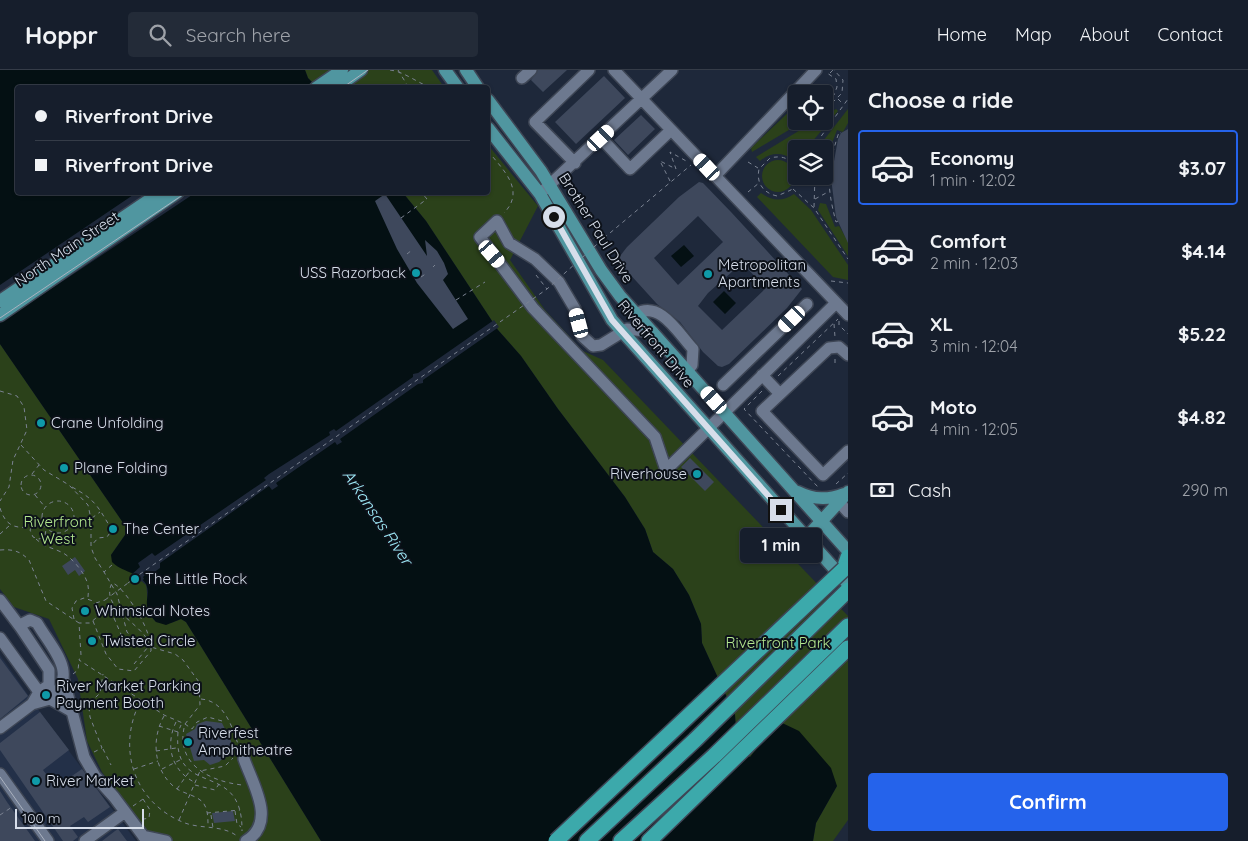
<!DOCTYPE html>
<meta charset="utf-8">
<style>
:root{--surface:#161e2c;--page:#232b38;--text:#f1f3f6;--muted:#9ea2a9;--line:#353c48;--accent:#2563eb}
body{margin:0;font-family:Quicksand,sans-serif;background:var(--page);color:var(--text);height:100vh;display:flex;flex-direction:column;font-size:19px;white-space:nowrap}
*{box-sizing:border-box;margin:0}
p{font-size:16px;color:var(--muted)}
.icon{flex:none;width:28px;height:28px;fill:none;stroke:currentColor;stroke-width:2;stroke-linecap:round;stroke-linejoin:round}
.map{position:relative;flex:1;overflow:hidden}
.drawer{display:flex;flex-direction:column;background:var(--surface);width:400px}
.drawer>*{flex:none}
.banner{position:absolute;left:15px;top:15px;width:475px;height:110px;border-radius:5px;box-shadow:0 1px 4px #0004,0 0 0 1px var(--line);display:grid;align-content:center;height:110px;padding:0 20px;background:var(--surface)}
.buttons{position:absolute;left:788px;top:15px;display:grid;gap:10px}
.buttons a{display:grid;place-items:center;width:45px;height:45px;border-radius:5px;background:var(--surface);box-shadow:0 1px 4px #0004,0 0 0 1px var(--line);font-size:25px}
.scale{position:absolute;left:15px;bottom:12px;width:129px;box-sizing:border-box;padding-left:5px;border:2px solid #d7deea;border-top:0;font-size:14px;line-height:18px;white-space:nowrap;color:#d7deea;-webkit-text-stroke:4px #0c1119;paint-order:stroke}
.end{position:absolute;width:22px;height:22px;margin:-11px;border:6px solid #d7deea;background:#111;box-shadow:0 0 0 2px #111}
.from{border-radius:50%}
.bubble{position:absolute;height:35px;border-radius:5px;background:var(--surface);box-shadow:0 1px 4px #0004,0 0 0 1px var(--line);font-size:16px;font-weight:700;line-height:35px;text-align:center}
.car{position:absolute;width:15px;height:30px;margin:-15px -8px;border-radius:6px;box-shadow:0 0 4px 1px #0007;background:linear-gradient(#fff 24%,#345 0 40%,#fff 0 76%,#345 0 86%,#fff 0)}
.banner b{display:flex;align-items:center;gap:18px;height:48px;font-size:19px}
.banner b+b{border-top:1px solid var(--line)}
.banner i{width:12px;height:12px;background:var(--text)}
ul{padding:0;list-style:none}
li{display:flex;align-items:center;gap:15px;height:75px;margin:0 10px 8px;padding:0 10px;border:2px solid transparent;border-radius:5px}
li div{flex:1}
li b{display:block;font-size:19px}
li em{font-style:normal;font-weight:700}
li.on{border-color:var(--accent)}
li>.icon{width:45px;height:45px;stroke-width:1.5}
h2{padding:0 20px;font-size:22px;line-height:60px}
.pay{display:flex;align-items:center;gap:12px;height:55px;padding:0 20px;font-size:19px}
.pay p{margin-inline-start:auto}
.button{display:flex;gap:10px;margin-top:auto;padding:10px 20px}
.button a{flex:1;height:58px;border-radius:5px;background:var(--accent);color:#fff;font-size:20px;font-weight:700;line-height:58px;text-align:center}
header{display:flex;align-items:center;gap:30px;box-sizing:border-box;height:70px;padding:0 25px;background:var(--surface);border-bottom:1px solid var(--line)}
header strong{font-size:24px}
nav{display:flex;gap:28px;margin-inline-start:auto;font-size:18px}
.search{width:350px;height:45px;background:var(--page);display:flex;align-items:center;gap:12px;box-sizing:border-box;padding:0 18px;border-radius:5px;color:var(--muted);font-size:19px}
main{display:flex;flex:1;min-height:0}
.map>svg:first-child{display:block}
.built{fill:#233048}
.green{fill:#2b411a}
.water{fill:#041013}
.pier{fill:#1e283a}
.building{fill:#3e485c;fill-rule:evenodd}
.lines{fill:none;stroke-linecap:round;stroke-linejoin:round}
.minor-casing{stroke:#3e4655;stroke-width:14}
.major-casing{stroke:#3e4655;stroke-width:15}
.highway-casing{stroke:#3e4655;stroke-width:18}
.path{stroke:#7b8392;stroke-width:1;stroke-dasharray:4 4;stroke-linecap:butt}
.minor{stroke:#6d798f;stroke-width:11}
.major{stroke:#5096a0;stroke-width:12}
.highway{stroke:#3ca9ab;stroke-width:15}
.tram{stroke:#abb3c0;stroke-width:1}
.highway-bridge-casing{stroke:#3e4655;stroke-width:18;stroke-linecap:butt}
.path-bridge{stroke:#7b8392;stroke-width:1;stroke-dasharray:4 4;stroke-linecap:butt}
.highway-bridge{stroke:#3ca9ab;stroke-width:15}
.route{stroke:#d7deea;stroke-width:6}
.culture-dot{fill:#0f9aa8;stroke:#0c1119;stroke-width:2}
.labels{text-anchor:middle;stroke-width:4;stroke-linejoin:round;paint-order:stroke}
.street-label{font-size:15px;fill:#d7deea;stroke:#0c1119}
.poi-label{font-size:15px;fill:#d7deea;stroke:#0c1119;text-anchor:start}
.park-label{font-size:15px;fill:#b3e78f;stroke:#0c1119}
.water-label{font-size:16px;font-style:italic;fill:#9de8f6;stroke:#0c1119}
</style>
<header>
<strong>Hoppr</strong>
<div class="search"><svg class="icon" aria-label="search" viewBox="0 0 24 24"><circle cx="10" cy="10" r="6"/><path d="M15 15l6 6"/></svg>Search here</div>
<nav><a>Home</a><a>Map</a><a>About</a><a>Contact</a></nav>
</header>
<main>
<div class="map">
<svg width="848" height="771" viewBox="0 0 848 771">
<rect width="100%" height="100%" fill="#1e283a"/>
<path class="built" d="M 0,585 L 40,642 L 136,771 L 0,771 Z"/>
<path class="green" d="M 305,0 L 432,0 L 444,17 L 317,17 L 308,8 Z
M 796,35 L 796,51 L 804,51 L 752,82 L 751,78 Z
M 836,39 L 838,41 L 806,79 L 796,79 L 796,88 L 794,90 C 782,82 771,82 760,91 L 756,87 L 815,51 L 824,51 L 824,46 Z
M 848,39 L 848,53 L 843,62 L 837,60 L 829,81 L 824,83 L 824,79 L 819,79 L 820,75 Z
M 488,75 L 538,136 L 510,190 L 545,240 L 583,281 L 603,290 L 848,546 L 848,750 L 833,771 L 813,771 L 816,753 L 837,716 L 745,685 L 737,675 L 735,645 L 702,573 L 701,554 L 689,525 L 673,499 L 653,482 L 645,459 L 625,427 L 558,339 L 521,286 L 498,260 L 426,151 L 403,123 L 488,122 Z
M762 106a16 16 0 1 1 32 0a16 16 0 1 1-32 0Z
M 761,123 C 772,131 782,132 794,124 L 811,140 L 848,195 L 848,210 L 833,207 L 757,127 Z
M 820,133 L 826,134 L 835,157 L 839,156 L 848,171 L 848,186 L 818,140 Z
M 0,274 L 126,457 L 125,465 L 111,485 L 146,515 C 149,530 144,539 156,552 L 171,553 L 181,549 L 186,552 L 321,771 L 152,771 L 102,702 L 87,671 L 78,609 L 49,549 L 14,537 L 0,519 Z"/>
<path class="water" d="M 0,0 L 305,0 L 308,8 L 317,17 L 18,18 L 18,122 L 403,123 L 426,151 L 498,260 L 521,286 L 558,339 L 625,427 L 645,459 L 653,482 L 673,499 L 689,525 L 701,554 L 702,573 L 735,645 L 737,675 L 745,685 L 750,687 L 778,651 L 799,661 L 831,698 L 837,716 L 816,753 L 813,771 L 321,771 L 186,552 L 181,549 L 166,555 L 156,552 C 139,534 152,528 146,514 C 140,503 120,501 112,492 L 111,485 L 125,465 L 126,457 L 0,274 Z
M 684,175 L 694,186 L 681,197 L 671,186 Z
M 724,221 L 736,233 L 725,244 L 713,232 Z"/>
<path class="pier" d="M 136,123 L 195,123 L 0,253 L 0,215 Z
M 494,250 L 499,257 L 423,310 L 423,313 L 418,314 L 340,369 L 342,372 L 337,375 L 335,372 L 276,413 L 278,416 L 272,420 L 269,416 L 160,493 L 160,498 L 153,503 L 151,501 L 148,502 L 143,507 L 144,509 L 140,512 L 130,506 L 140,497 L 138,493 L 152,483 L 155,486 L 266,410 L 264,408 L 269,404 L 330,365 L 329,362 L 334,359 L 336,361 L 413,307 L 413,304 L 418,303 Z"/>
<path class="building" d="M 538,0 L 567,0 L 543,22 L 531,10 Z
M 604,6 L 625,28 L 576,74 L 555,52 Z
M 641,45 L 655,59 L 628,85 L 614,70 Z
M 848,59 L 848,173 L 836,147 L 831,108 L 838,69 L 841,63 Z
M 699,112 L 703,113 L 731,142 L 802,219 L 787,238 L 729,294 L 722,297 L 718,296 L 703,282 L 680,252 L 657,234 L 617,190 L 627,177 L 679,127 ZM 698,146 L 723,172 L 678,215 L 654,188 ZM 742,193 L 766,218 L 722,260 L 698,236 L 708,223 Z
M 385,124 L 427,186 L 425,170 L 437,181 L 444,193 L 448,204 L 443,210 L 468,249 L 453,259 L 417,213 L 397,179 L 375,131 Z
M 690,388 L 714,412 L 705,421 L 681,397 Z
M 75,487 L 85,501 L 79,506 L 75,500 L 68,505 L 62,496 Z
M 0,588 L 28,626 L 0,649 Z
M 40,642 L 69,680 L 43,700 L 56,717 L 82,699 L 110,737 L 88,752 L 84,747 L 70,756 L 78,767 L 73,771 L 63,771 L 0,680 L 0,673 Z
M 206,651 L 222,653 L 231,671 L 231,681 L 219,692 L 210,695 L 204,690 L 194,691 L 186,664 L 195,659 L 197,654 Z
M 0,721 L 7,732 L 35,771 L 0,771 Z
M 233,741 L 235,751 L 214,753 L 212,743 Z
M 118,759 L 127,771 L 102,771 L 115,761 Z"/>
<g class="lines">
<g class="minor-casing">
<path id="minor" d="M 614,0 L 848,245
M 522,8 L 531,0
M 601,68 L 630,99 L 671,60
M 575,93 L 535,52 L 589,0
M 715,106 L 816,0
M 544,120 L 672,0
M 636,244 C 660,230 678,263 693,279 L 692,295 L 688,300
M 653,262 L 627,259 L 601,275 L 593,276 L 582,266 L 575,239 L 559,212 L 535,189 L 509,173 L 497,151 L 480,167 L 533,238 L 655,367 L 666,400 L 836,233
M 848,285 L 839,277 L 829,278 L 762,341 L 823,405 L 848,381
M 762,305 L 780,324
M 723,315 L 807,234
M 838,431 L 848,442
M 0,530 L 21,558
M 0,568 L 39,622
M 64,611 L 84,687 L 95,706 L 114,727 L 147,771
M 32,634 L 39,622 L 49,615 L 49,600 L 21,558 L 22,554 L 30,550 L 37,553 C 52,579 80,604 50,629
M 0,658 L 32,634 L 50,629 L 71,641
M 244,689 C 253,715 277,752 246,771
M 0,704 L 48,771
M 143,766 L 166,771
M 85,771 L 125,742"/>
</g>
<g class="major-casing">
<path id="major" d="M 445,0 L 458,18
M 466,0 L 478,18
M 316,18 L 342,0
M 336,18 L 361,0
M 488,30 L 541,101 L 601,200 L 620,226 L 848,481
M 488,58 L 540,124 L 612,250 L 848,514
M 0,231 L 161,122
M 0,245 L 178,122
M 798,422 C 814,430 828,430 844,424
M 806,468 L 848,422"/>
</g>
<g class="highway-casing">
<path id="highway" d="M 844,499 L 848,487
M 587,771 L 695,670 L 848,520
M 621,771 L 714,686 L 848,556
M 649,771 L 848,578"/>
</g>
<path class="path" d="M 390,0 C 406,2 418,14 433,18
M 398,0 L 409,18
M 830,3 L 833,0
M 813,20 L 815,24
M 824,28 L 834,25 L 837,17 L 836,9 L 827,3
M 838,29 L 842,33
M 824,33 L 833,32 L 842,23 L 843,10 L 834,0
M 812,79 L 848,29
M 488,81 C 503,100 526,120 504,143
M 824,88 L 829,91
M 748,92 L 758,98
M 796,100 C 791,88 782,85 770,88 L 759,99 C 756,113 763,123 777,126 L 791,120 L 797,106
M 801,106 L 828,107
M 670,111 L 660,91 L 676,99 L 670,82 L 688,92
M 793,119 L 814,138 L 848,189
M 748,122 L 759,113
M 815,129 L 828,122
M 814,137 L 815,106
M 401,148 L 427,129 L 421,122
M 838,151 L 836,152 C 826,114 827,99 839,62 L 841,63
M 604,168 L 691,95
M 407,184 L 412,180
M 433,197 L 435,195
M 536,205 L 547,219
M 421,207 L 427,203
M 831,211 L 848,213
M 456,230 L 485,212
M 839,251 L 839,255 L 848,264
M 834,254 L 835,267
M 835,289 L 835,296
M 778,306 L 838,249
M 0,321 L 17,326 L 24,337 L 27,360 L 13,390 L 9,417 L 0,431
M 762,321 L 744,339 L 818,417
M 21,375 L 44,400 L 69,415 L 88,435 L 91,449 L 91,477 L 95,488 L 104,502 L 112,495
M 32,404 L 39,395
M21 415a10 10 0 1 1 20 0a10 10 0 1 1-20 0Z
M 836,414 L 848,403
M 72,417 C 96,430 98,437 112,460 L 107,467 L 98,468 L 91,476
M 35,425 L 45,437
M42 447a16 16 0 1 1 32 0a16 16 0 1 1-32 0Z
M 0,438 C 5,454 13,459 30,457
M 92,448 L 100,442
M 43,454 L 46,459 L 45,466 L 39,469 L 33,467 L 30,460 L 33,455 C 37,452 41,453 45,456
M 0,464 L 9,456
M 36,469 C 46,478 51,477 61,482 C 71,486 87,505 88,516 C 89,520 88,524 88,528
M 0,480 C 13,479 20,481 29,490 L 46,531 L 79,553 L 81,585 L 79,590 L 141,630 C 116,677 133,733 185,753 C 201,759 223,755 237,766
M 128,513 L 133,509
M 96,533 L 105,530
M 114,548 L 123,569 L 130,567
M 74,549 L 72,538 L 76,531 L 84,528 L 93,531 L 98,541 L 96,548 L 90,553 L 79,553
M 93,551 L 106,584 L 118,599 L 134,601 L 151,581 L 151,577 L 133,569 L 127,562 L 117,524 L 104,502
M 134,594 L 148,577
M 73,604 L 78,600 L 79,591
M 201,629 C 226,631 233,660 240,680
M 143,631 L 164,645 L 185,654 L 200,635 L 199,612 L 183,590 L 175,584 L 151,577 C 144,553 99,539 112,513 C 123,515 149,557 149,570
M 164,646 C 151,669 153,702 177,719 C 185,724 199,726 204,734 C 208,740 208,749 208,756
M 222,651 L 208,647 L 197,652 L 192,659 L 185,654 C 174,693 208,711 242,715
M 176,652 C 165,675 171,700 194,712
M 159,656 L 178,662 L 181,655
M 178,662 C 172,731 243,687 242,761
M 103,679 L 111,695
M 156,681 L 176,678
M 94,682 L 102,678 L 90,647 L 89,638 L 93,630 L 100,623 L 103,604
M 134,699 L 158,691
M 162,699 L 180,690
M 195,715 L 215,720 L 219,714
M 177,719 L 189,702
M 143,729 L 150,740 L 149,748 L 144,749
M 133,736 L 146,727
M 235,741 L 237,754 L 241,757
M 207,743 L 240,740
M 0,745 L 12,737
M 211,745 L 213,758
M 179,750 L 200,701 L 225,696 L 233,688"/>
<use href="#minor" class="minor"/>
<use href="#major" class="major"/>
<use href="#highway" class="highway"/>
<path class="tram" d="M 342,18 L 368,0
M 0,248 L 187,122
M 0,707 L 45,771"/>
<g class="highway-bridge-casing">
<path id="highway-bridge" d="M 556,771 L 844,499"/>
</g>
<path class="path-bridge" d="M 133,509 L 547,219 L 604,168
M 105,530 L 128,513"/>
<use href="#highway-bridge" class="highway-bridge"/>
</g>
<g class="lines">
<path class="route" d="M 554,147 L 612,250 L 781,440"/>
</g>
<g class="culture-dot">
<circle cx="416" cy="203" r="5"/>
<circle cx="708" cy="204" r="5"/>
<circle cx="41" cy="353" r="5"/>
<circle cx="64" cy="398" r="5"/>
<circle cx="697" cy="404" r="5"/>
<circle cx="113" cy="459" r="5"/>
<circle cx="135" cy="509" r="5"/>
<circle cx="85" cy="541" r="5"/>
<circle cx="92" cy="571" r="5"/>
<circle cx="46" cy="625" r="5"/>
<circle cx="188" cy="672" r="5"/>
<circle cx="36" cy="711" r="5"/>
</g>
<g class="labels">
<g class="street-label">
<text transform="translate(596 158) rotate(58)" y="5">Brother Paul Drive</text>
<text transform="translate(67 179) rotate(-34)" y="5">North Main Street</text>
<text transform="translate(656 274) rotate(50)" y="5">Riverfront Drive</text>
</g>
<g class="poi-label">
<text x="718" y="200">Metropolitan<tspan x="718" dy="17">Apartments</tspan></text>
<text x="406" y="208" text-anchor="end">USS Razorback</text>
<text x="51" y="358">Crane Unfolding</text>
<text x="74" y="403">Plane Folding</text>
<text x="687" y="409" text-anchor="end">Riverhouse</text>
<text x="123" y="464">The Center</text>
<text x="145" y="514">The Little Rock</text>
<text x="95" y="546">Whimsical Notes</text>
<text x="102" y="576">Twisted Circle</text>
<text x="56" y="621">River Market Parking<tspan x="56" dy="17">Payment Booth</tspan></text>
<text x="198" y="668">Riverfest<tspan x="198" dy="17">Amphitheatre</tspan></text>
<text x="46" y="716">River Market</text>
</g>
<g class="park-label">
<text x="58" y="457">Riverfront<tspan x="58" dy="17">West</tspan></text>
<text x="778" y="578">Riverfront Park</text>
</g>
<g class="water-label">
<text transform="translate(378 447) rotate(56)" y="6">Arkansas River</text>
</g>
</g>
</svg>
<div class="buttons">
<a><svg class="icon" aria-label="locate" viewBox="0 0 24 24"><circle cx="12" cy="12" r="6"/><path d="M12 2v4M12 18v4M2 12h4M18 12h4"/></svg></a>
<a><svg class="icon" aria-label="layers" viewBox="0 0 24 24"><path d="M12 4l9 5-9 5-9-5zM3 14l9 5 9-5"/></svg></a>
</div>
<div class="scale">100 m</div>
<i class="end from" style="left:554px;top:147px"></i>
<i class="end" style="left:781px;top:440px"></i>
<div class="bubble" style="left:740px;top:458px;width:82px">1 min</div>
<i class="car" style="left:601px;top:68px;rotate:47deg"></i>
<i class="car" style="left:707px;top:97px;rotate:317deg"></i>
<i class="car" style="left:492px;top:184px;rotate:139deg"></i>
<i class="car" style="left:792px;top:249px;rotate:226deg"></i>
<i class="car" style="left:579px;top:253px;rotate:345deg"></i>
<i class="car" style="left:714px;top:330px;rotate:318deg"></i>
<div class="banner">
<b><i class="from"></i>Riverfront Drive</b>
<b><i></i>Riverfront Drive</b>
</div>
</div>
<section class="drawer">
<h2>Choose a ride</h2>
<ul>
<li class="on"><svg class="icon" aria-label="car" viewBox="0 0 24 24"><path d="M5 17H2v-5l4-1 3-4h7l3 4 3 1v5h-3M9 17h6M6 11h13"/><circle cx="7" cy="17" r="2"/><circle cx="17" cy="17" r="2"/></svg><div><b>Economy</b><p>1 min · 12:02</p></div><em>$3.07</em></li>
<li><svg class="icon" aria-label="car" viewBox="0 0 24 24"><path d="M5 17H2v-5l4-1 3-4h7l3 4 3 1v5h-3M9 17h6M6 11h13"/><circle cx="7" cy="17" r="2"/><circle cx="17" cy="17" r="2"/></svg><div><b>Comfort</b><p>2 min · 12:03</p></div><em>$4.14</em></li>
<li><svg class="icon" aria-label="car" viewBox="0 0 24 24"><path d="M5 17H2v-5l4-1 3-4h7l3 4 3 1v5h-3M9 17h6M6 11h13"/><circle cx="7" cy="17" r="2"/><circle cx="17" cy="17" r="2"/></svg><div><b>XL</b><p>3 min · 12:04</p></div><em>$5.22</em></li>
<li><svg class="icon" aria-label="car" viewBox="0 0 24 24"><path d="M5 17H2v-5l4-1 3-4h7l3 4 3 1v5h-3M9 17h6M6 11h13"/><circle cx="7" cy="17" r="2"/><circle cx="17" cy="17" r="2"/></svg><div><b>Moto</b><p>4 min · 12:05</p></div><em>$4.82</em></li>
</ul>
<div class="pay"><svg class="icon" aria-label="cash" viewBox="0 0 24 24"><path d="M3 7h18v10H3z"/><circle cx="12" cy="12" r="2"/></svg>Cash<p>290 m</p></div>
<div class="button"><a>Confirm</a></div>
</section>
</main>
